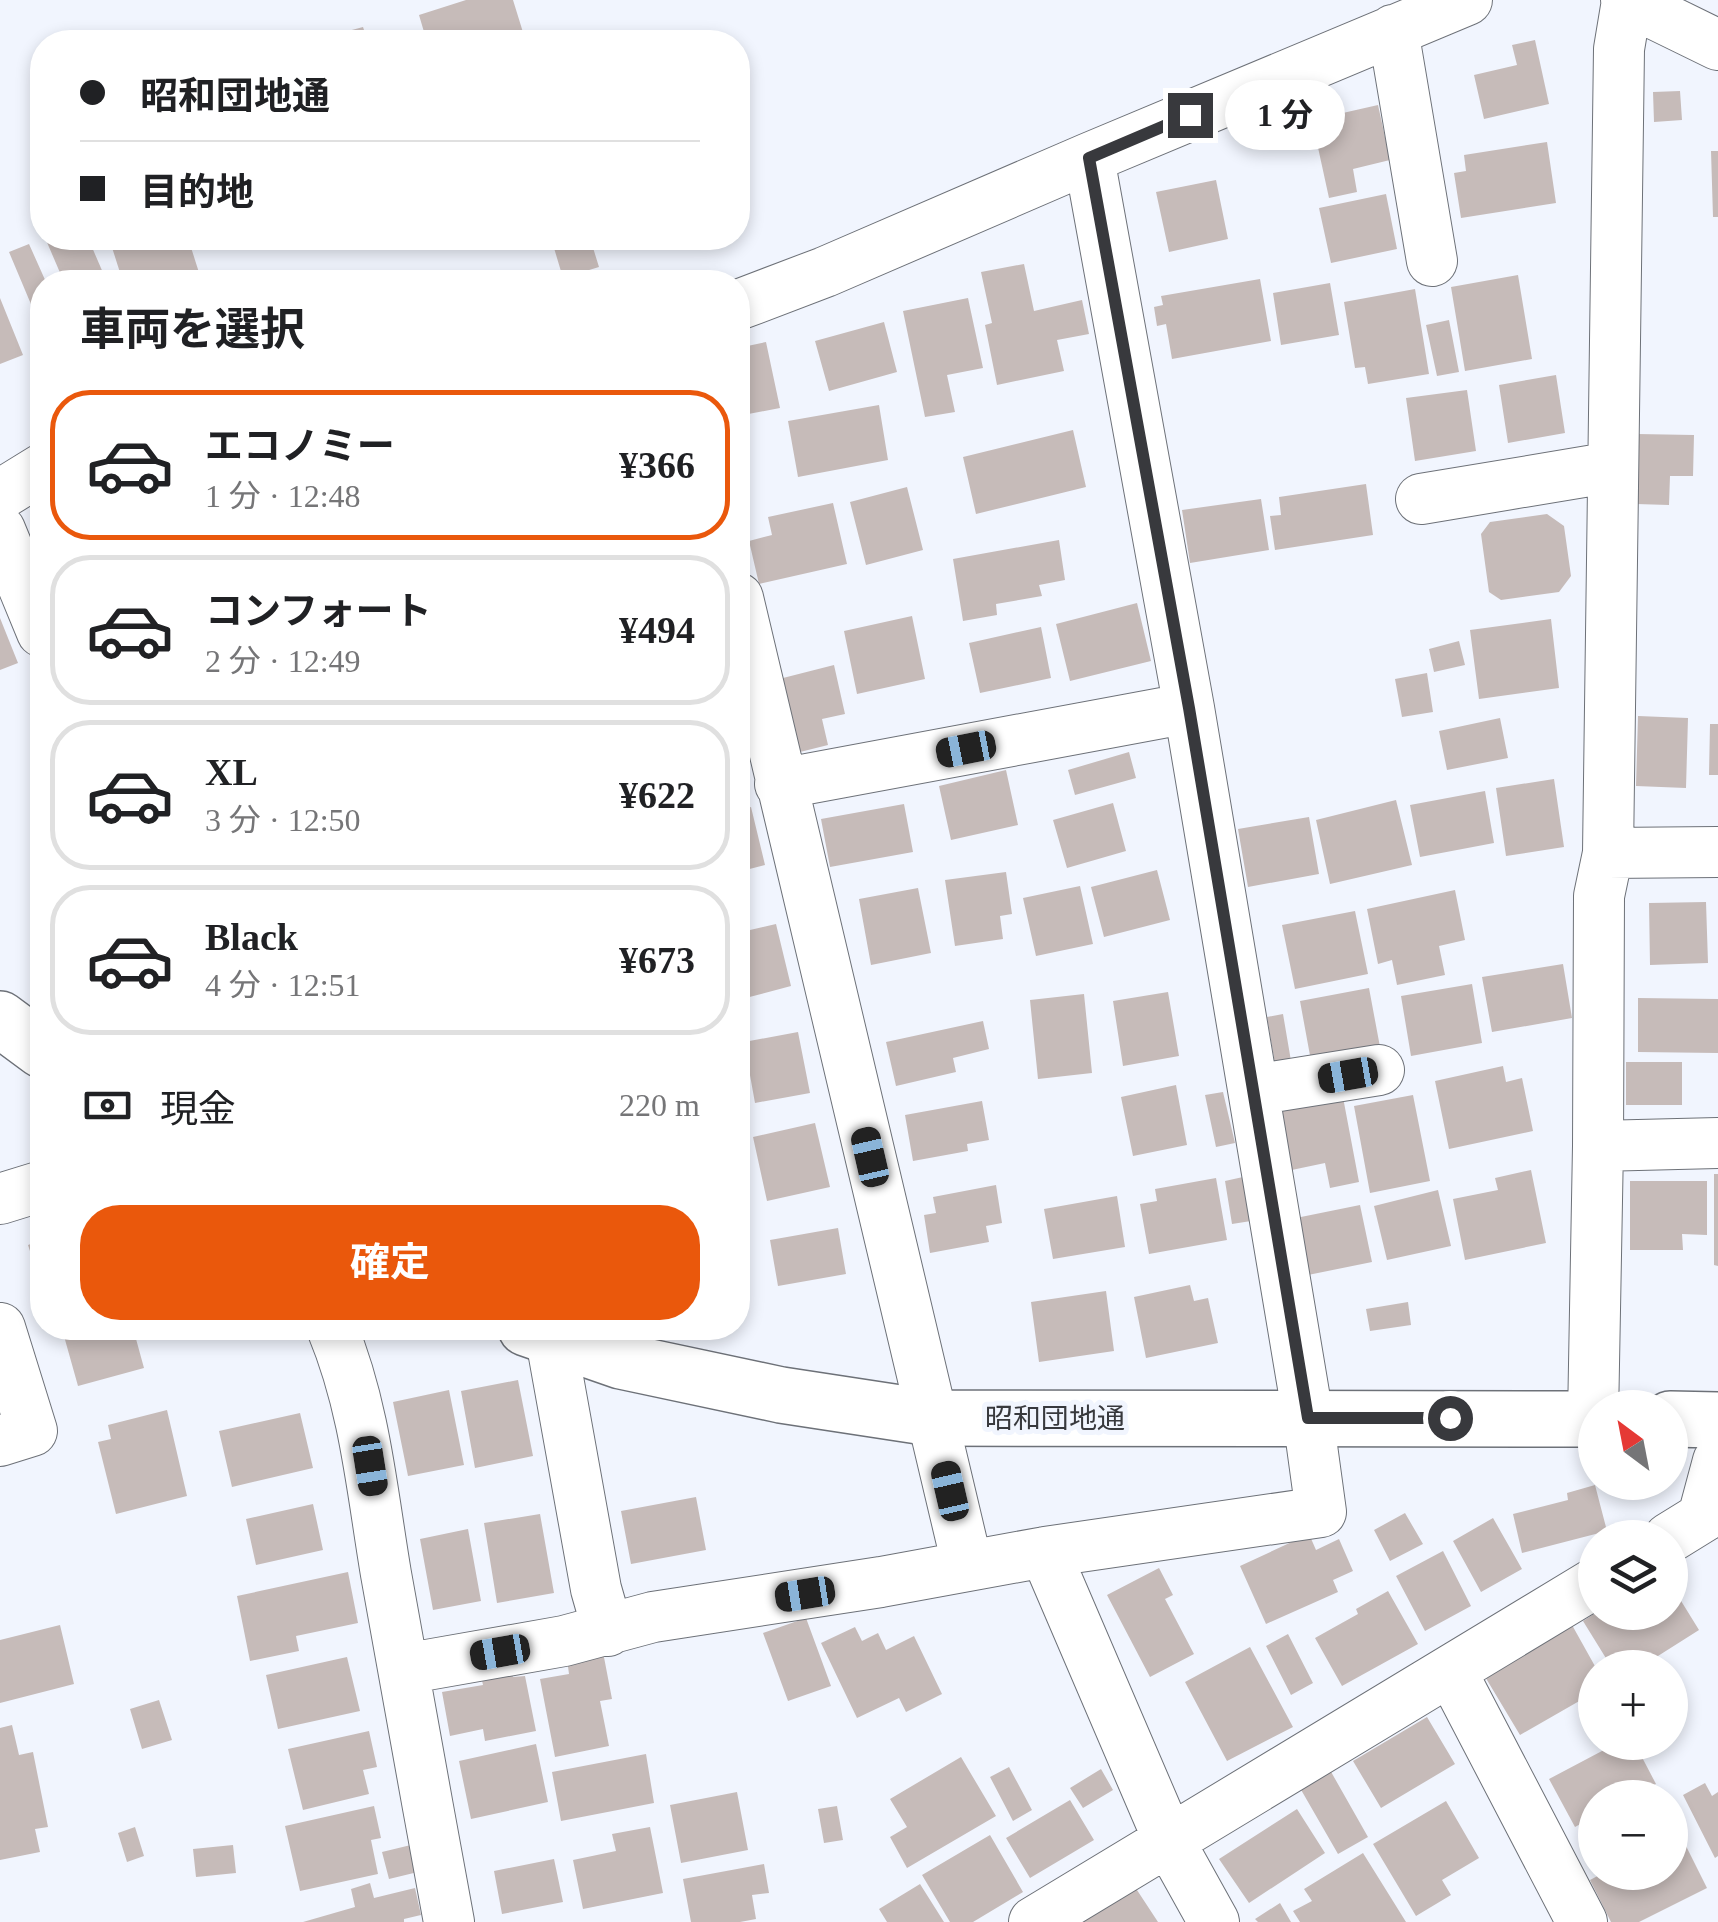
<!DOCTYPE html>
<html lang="ja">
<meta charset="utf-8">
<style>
:root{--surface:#fff;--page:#f6f6f6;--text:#202124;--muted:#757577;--line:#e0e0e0;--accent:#ea580c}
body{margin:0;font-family:"Times New Roman","Noto Sans JP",serif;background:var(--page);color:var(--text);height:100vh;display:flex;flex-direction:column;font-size:38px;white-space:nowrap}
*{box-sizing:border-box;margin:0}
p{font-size:32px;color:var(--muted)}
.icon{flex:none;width:55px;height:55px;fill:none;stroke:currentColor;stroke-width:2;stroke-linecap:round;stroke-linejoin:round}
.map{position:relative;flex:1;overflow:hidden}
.sheet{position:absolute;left:30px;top:270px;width:720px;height:1070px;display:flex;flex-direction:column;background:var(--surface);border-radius:40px;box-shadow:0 5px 15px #0003}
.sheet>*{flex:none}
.top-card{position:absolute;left:30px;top:30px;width:720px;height:220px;border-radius:40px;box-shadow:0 5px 15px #0003;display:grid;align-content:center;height:220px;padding:0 50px;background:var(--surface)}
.needle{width:65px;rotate:328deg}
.controls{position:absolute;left:1578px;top:1390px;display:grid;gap:20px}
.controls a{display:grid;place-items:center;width:110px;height:110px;border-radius:50%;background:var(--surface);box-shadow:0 5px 15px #0003;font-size:50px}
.end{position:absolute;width:45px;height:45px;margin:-22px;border:12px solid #38393d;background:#fff;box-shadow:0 0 0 5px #fff}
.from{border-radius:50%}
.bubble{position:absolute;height:70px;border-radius:35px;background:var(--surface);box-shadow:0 5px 15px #0003;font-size:32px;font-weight:700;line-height:70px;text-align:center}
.car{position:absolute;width:30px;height:60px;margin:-30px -15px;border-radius:12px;box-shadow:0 0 8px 2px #0007;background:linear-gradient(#222 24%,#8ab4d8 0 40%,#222 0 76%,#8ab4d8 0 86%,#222 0)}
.top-card b{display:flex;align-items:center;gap:35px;height:95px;font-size:38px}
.top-card b+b{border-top:2px solid var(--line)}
.top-card i{width:25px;height:25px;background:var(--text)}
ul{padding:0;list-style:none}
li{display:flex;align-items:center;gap:30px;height:150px;margin:0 20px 15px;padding:0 30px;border:5px solid var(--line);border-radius:40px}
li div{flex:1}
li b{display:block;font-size:38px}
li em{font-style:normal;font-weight:700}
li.selected{border-color:var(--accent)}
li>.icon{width:90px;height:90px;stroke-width:1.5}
h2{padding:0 50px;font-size:45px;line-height:120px}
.pay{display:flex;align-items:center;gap:25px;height:110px;padding:0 50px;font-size:38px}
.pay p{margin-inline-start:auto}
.primary-button{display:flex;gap:20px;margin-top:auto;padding:20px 50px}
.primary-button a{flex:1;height:115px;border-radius:40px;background:var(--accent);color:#fff;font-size:40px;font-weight:700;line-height:115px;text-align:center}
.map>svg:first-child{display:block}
.building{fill:#c6bbb9}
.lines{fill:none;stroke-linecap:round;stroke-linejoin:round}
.minor-casing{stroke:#6d7178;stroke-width:52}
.tertiary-casing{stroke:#6d7178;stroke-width:58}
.minor{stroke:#fff;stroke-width:50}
.tertiary{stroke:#fff;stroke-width:55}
.route{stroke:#38393d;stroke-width:12}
.labels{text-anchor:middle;stroke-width:10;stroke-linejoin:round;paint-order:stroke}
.street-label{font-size:28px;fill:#38393d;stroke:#f1f5fe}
</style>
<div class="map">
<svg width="1718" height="1922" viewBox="0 0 1718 1922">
<rect width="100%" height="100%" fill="#f1f5fe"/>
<path class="building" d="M 466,0 L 513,0 L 526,42 L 427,42 L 419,15 Z
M 363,27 L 368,42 L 311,42 L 311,41 Z
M 1535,40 L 1549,104 L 1484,119 L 1474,75 L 1517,65 L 1512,45 Z
M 1680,91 L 1682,120 L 1654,122 L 1653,92 Z
M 1378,105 L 1390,160 L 1353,169 L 1357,192 L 1329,198 L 1312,120 Z
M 1547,142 L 1556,203 L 1461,218 L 1454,173 L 1466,171 L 1464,155 Z
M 1711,151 L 1718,151 L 1718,217 L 1713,217 Z
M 1216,180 L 1228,239 L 1169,252 L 1156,192 Z
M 1386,194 L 1397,249 L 1331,263 L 1319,208 Z
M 51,238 L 88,238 L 107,282 L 64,282 L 46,240 Z
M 109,238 L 188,238 L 202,282 L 123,282 Z
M 551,238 L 590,238 L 599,267 L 563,278 Z
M 29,244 L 46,282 L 42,282 L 42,305 L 33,309 L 9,252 Z
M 1024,264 L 1034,311 L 1082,300 L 1089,334 L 1057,340 L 1064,371 L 997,385 L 985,325 L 992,323 L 981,272 Z
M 1518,275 L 1532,359 L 1465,371 L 1451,287 Z
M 1260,279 L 1271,341 L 1172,359 L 1166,324 L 1157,326 L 1154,307 L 1163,305 L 1161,296 Z
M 1330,283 L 1339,335 L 1281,345 L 1273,293 Z
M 1415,289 L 1429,374 L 1368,384 L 1365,367 L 1355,368 L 1344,302 Z
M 0,298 L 23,355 L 0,364 Z
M 968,298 L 983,368 L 947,375 L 955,412 L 925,417 L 903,311 Z
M 1449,320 L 1459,372 L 1437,376 L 1426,325 Z
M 884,322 L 897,372 L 829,391 L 815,341 Z
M 766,342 L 780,408 L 738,416 L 738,348 Z
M 1556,375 L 1565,433 L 1508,443 L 1499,385 Z
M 1467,390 L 1476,451 L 1415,461 L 1406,398 Z
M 879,405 L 888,460 L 798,477 L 788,421 Z
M 1073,430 L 1086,487 L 976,514 L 963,457 Z
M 1637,434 L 1694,435 L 1693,476 L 1670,476 L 1669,505 L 1636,504 Z
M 1366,484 L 1373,535 L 1275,550 L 1270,516 L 1281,515 L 1279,497 Z
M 907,487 L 923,550 L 866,565 L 850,502 Z
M 1261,499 L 1269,550 L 1190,563 L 1182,510 Z
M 833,503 L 847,564 L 759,584 L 749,541 L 772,535 L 768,517 Z
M 1547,514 L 1564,526 L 1571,576 L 1559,592 L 1501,600 L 1489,592 L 1481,534 L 1490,522 Z
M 1059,540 L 1065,580 L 1039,585 L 1042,596 L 996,604 L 997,615 L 963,621 L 953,559 Z
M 1137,603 L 1151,661 L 1070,681 L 1056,624 Z
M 912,616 L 925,679 L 857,694 L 844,631 Z
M 0,618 L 18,663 L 0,670 Z
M 1551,619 L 1559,688 L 1479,699 L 1470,630 Z
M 1041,627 L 1051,678 L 980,693 L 969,643 Z
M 1459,641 L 1465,665 L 1434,672 L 1429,649 Z
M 834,665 L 845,714 L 822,719 L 828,745 L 800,752 L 783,678 Z
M 1427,673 L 1433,712 L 1402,717 L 1395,679 Z
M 1638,716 L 1688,718 L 1686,788 L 1636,786 Z
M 1500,718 L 1508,758 L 1447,770 L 1439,731 Z
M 1710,724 L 1718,724 L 1718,775 L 1709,775 Z
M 1129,752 L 1136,778 L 1075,795 L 1068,770 Z
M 1006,770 L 1018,825 L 951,840 L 939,786 Z
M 1554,779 L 1564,847 L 1506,856 L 1496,788 Z
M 1485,791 L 1494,843 L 1420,857 L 1410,805 Z
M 1396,800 L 1412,865 L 1330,884 L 1316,820 Z
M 1113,803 L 1126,851 L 1067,868 L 1053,820 Z
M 904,804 L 913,852 L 830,867 L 821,819 Z
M 751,807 L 765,865 L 738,872 L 738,810 Z
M 1309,817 L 1319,874 L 1248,887 L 1238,829 Z
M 1157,870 L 1170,920 L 1104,937 L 1091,887 Z
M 1006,872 L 1012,914 L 1000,916 L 1003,939 L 955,946 L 945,880 Z
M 1080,886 L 1093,944 L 1036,956 L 1023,898 Z
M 918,888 L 931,953 L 871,965 L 859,899 Z
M 1455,890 L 1465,940 L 1439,946 L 1445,975 L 1397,985 L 1392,960 L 1378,964 L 1367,909 Z
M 743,901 L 750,930 L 776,924 L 791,986 L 738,1000 L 738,902 Z
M 1706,902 L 1708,963 L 1650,965 L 1649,903 Z
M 1355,911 L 1368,974 L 1295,989 L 1282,925 Z
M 1563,964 L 1572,1018 L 1492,1032 L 1482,977 Z
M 1472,984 L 1482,1043 L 1411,1056 L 1401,996 Z
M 1369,988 L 1380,1047 L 1311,1061 L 1300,1001 Z
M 1168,992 L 1179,1056 L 1123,1066 L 1113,1001 Z
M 1084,994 L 1092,1073 L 1038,1079 L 1030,1000 Z
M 1638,998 L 1718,999 L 1718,1053 L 1638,1052 Z
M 1283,1014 L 1291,1061 L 1275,1064 L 1267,1017 Z
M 983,1021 L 989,1049 L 953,1058 L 956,1072 L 896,1086 L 886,1042 Z
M 798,1032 L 810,1093 L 755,1103 L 744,1042 Z
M 1626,1062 L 1682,1062 L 1682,1105 L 1626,1105 Z
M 1503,1066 L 1506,1082 L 1522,1078 L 1533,1131 L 1449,1149 L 1435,1081 Z
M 1176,1085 L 1187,1145 L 1133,1156 L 1121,1097 Z
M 1223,1092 L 1235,1143 L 1216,1147 L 1205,1095 Z
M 1342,1092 L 1359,1182 L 1330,1188 L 1325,1163 L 1287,1171 L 1274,1106 Z
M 1413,1095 L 1430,1181 L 1370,1193 L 1354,1106 Z
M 982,1101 L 989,1140 L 967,1144 L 968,1151 L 913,1161 L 905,1115 Z
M 815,1123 L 830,1187 L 767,1201 L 753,1137 Z
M 1531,1170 L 1546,1243 L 1465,1260 L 1453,1199 L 1498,1190 L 1495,1178 Z
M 1714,1174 L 1718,1174 L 1718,1266 L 1714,1265 Z
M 1243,1177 L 1251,1221 L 1232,1224 L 1225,1181 Z
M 1216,1178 L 1227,1240 L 1149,1254 L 1140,1204 L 1157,1201 L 1155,1189 Z
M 1630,1181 L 1707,1181 L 1707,1235 L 1682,1234 L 1683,1250 L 1630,1250 Z
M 996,1185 L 1002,1223 L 986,1226 L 989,1242 L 930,1253 L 924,1215 L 936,1213 L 933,1197 Z
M 1438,1190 L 1451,1246 L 1387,1260 L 1374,1206 Z
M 1117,1196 L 1125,1247 L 1053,1259 L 1044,1209 Z
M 1360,1205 L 1372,1262 L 1308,1275 L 1296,1218 Z
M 838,1228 L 846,1274 L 778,1286 L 770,1240 Z
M 42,1240 L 42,1288 L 28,1245 Z
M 1190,1285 L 1194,1301 L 1208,1298 L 1218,1343 L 1146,1358 L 1134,1297 Z
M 1106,1291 L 1114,1351 L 1039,1362 L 1031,1302 Z
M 1408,1302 L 1411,1325 L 1370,1331 L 1366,1309 Z
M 67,1328 L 133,1328 L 144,1368 L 78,1386 L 62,1329 Z
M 518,1380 L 533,1456 L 475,1468 L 461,1391 Z
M 449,1390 L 464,1465 L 408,1476 L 393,1402 Z
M 167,1410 L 187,1496 L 116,1514 L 98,1442 L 111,1439 L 108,1425 Z
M 300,1413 L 313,1468 L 232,1487 L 219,1431 Z
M 1595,1485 L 1607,1531 L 1522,1553 L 1513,1514 L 1568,1500 L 1567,1493 Z
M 696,1497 L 706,1550 L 631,1564 L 621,1511 Z
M 313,1504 L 323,1550 L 256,1565 L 246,1519 Z
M 1405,1513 L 1423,1544 L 1390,1561 L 1374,1530 Z
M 540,1514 L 554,1593 L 497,1603 L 484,1523 Z
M 1493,1518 L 1522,1569 L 1481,1592 L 1453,1541 Z
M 468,1529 L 481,1601 L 433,1610 L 420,1539 Z
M 1309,1534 L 1316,1550 L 1339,1539 L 1353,1571 L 1333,1580 L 1338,1592 L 1266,1624 L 1240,1566 Z
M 1443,1551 L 1471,1606 L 1425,1631 L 1396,1576 Z
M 1159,1568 L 1173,1595 L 1165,1599 L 1194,1654 L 1150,1677 L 1107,1595 Z
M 348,1572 L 358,1623 L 296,1636 L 299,1651 L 250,1661 L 237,1596 Z
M 1670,1583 L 1699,1630 L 1639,1668 L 1612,1668 L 1583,1621 L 1597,1612 L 1670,1612 Z
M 1388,1591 L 1418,1644 L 1342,1686 L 1315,1638 L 1358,1614 L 1356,1609 Z
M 806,1618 L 831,1686 L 788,1701 L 763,1633 Z
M 60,1625 L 74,1684 L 0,1703 L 0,1640 Z
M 1572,1625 L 1596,1668 L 1595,1692 L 1520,1735 L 1484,1675 Z
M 855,1627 L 862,1641 L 878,1633 L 886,1650 L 914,1636 L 942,1694 L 906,1712 L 899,1698 L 857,1718 L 821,1643 Z
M 1288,1634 L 1313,1683 L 1291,1695 L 1266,1646 Z
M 1250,1647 L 1293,1727 L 1227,1761 L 1185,1682 Z
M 603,1652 L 612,1699 L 600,1701 L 609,1746 L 555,1757 L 540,1679 L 569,1674 L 567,1659 Z
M 347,1657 L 360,1711 L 278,1729 L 266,1675 Z
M 510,1664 L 513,1677 L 525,1676 L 536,1731 L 485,1741 L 483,1729 L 450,1736 L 442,1692 L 483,1685 L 480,1671 Z
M 159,1700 L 172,1740 L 142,1749 L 130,1709 Z
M 1427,1717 L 1455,1764 L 1381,1808 L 1353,1761 Z
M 12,1725 L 19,1755 L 33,1752 L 48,1827 L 35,1829 L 40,1852 L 0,1860 L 0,1728 Z
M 369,1731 L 377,1767 L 363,1770 L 369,1794 L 303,1810 L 288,1749 Z
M 1619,1742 L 1634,1742 L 1656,1784 L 1630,1798 L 1595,1798 L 1595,1816 L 1575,1827 L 1549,1779 Z
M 536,1744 L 548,1802 L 471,1819 L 459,1761 Z
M 646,1754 L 654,1803 L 561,1821 L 552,1772 Z
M 961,1757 L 996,1816 L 907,1868 L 890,1837 L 907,1827 L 890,1799 Z
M 1009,1767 L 1032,1810 L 1013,1821 L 990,1777 Z
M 1101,1769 L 1113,1790 L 1083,1808 L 1070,1788 Z
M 1330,1770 L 1368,1837 L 1338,1854 L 1300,1788 Z
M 1705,1783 L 1712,1796 L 1718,1792 L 1718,1856 L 1715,1858 L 1683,1795 Z
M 737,1792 L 748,1850 L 681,1863 L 670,1805 Z
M 1070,1800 L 1094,1840 L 1030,1878 L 1006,1838 Z
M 1446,1801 L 1479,1858 L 1442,1880 L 1451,1895 L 1416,1916 L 1373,1844 Z
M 374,1806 L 381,1838 L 371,1840 L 378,1874 L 300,1891 L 285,1826 Z
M 837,1806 L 843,1840 L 824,1843 L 818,1809 Z
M 1297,1809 L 1325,1853 L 1249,1903 L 1219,1859 Z
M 135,1827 L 144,1856 L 127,1862 L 118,1833 Z
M 650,1827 L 663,1893 L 583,1909 L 573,1860 L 616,1851 L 612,1834 Z
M 1680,1834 L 1707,1888 L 1639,1922 L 1611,1922 L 1590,1880 L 1605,1872 L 1670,1872 L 1670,1839 Z
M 990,1835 L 1023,1892 L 973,1922 L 950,1922 L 922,1875 Z
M 415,1844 L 422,1871 L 389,1879 L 382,1852 Z
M 233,1845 L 236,1873 L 196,1877 L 193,1849 Z
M 1363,1853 L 1406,1922 L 1300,1922 L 1293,1911 L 1312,1901 L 1304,1889 Z
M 554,1859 L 563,1902 L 502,1914 L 494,1871 Z
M 764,1864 L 769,1893 L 752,1895 L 756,1919 L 740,1922 L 691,1922 L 683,1879 Z
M 370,1883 L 374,1898 L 415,1888 L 421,1915 L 404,1919 L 404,1922 L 303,1922 L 355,1907 L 351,1889 Z
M 920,1884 L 944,1922 L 887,1922 L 879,1909 Z
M 1135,1887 L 1158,1922 L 1082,1922 Z
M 1280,1903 L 1291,1922 L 1258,1922 L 1255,1919 Z"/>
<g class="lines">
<g class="minor-casing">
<path id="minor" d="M 1626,0 L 1718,45
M 1393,30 L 1432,261
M 738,305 L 825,272 L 1089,158 L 1467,0
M 0,495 L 42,469
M 1421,499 L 1613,467
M 0,530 L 42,632
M 738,598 L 967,1564
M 780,784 L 1189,708
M 1608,853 L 1718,852
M 1254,1090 L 1379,1070
M 1598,1146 L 1718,1143
M 0,1199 L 42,1186
M 0,1328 L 32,1431 L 0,1441
M 332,1328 C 365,1407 372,1491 386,1574 C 406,1690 428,1806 449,1922
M 549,1328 L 596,1589 L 608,1631
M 1593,1419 L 1598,1146 L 1599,896 L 1608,853 L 1619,49 L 1627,1
M 1669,1538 L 1703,1517 L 1718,1461
M 1045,1552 L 1169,1841 L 1214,1922
M 404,1669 L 564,1641 L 653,1617 L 881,1582 L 1045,1552 L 1321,1512 L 1308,1417 L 1189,708 L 1089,158
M 1451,1671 L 1582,1922
M 1034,1922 L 1595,1583"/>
</g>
<g class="tertiary-casing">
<path id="tertiary" d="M 0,1019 L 42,1050
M 526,1328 L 621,1361 L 781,1395 L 932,1418 L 1595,1419
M 1670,1419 L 1718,1420"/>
</g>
<use href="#minor" class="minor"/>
<use href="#tertiary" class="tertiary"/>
</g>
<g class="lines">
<path class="route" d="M 1190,115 L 1089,158 L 1189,708 L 1308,1418 L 1450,1418"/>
</g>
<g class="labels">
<g class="street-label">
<text x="1055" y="1428">昭和団地通</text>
</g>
</g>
</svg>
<div class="controls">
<a><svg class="needle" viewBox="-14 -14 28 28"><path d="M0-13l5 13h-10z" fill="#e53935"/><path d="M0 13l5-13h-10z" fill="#757577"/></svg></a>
<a><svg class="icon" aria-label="layers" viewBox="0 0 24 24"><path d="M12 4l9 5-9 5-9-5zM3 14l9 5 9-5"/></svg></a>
<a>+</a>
<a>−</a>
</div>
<i class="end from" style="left:1450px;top:1418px"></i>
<i class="end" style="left:1190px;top:115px"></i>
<div class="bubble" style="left:1225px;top:80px;width:120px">1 分</div>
<i class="car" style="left:966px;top:749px;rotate:259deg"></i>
<i class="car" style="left:1348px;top:1075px;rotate:260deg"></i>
<i class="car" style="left:870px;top:1157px;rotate:347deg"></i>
<i class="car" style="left:370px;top:1466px;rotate:171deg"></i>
<i class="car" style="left:950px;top:1491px;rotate:347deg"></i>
<i class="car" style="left:805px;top:1594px;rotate:261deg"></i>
<i class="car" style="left:500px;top:1652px;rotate:260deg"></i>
<div class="top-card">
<b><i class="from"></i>昭和団地通</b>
<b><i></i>目的地</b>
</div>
<section class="sheet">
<h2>車両を選択</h2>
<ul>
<li class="selected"><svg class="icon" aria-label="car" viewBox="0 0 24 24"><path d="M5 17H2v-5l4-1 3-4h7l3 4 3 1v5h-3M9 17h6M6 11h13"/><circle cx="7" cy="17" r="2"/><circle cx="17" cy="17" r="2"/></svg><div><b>エコノミー</b><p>1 分 · 12:48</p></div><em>¥366</em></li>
<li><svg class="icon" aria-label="car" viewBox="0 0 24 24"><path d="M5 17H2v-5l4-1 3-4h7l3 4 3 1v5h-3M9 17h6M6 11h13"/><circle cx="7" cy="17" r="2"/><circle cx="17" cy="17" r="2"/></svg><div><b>コンフォート</b><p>2 分 · 12:49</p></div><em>¥494</em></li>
<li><svg class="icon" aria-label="car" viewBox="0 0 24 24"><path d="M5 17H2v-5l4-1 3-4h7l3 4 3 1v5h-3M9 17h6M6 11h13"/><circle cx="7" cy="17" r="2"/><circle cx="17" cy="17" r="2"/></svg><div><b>XL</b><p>3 分 · 12:50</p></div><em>¥622</em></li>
<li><svg class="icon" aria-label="car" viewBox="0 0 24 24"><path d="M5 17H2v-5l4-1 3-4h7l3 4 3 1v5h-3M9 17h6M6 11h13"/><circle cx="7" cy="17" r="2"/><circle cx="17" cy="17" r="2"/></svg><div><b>Black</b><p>4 分 · 12:51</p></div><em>¥673</em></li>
</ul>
<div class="pay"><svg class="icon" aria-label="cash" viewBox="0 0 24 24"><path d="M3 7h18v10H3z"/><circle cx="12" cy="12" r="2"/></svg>現金<p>220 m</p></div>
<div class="primary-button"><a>確定</a></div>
</section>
</div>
